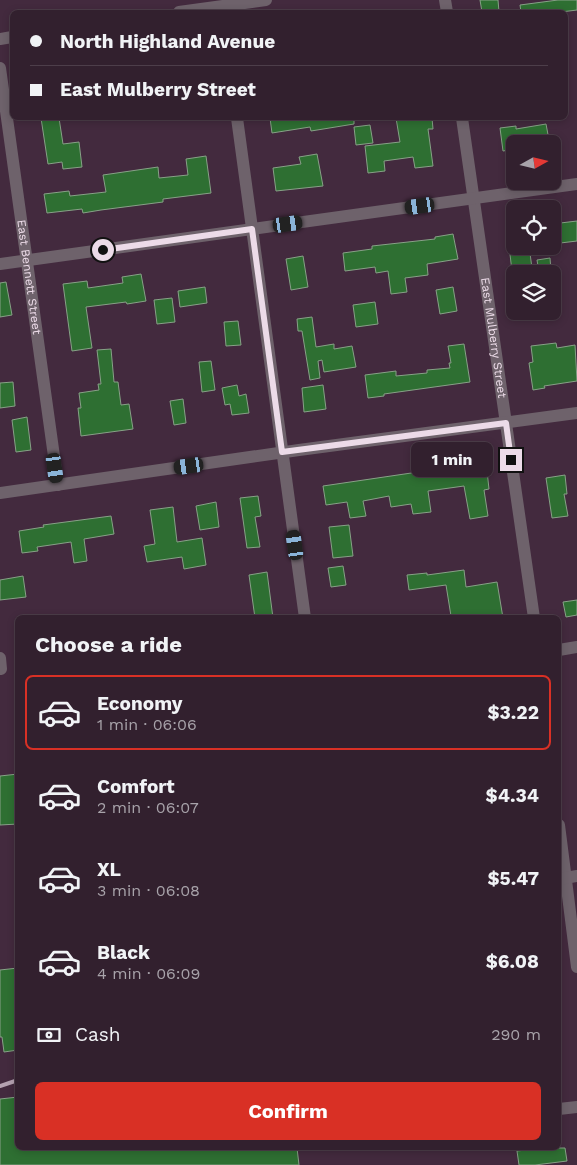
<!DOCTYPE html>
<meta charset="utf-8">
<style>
:root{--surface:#32202e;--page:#3a2836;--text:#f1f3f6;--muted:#a8a3aa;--line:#4d3e4a;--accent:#d93025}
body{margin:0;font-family:"Work Sans",sans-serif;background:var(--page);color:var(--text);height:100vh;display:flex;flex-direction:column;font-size:19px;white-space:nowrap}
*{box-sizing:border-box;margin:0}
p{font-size:16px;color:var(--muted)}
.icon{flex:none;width:28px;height:28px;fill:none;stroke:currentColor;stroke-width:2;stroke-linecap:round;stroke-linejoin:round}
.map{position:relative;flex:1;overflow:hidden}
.side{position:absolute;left:15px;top:615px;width:546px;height:535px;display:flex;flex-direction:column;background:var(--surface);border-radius:8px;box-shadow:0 2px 8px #0003,0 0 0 1px var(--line)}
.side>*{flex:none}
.guide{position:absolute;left:10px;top:10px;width:558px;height:110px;border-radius:8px;box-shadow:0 2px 8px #0003,0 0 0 1px var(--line);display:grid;align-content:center;height:110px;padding:0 20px;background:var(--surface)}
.needle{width:32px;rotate:82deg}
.controls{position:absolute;left:506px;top:135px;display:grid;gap:10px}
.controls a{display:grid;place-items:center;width:55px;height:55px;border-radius:8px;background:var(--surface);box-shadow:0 2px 8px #0003,0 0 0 1px var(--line);font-size:25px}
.end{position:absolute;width:22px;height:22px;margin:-11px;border:6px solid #ecdbe8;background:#111;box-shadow:0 0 0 2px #111}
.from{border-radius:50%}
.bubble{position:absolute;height:35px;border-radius:8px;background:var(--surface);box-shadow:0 2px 8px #0003,0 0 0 1px var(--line);font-size:16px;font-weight:700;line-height:35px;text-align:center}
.car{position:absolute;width:15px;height:30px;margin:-15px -8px;border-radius:6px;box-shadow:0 0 4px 1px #0007;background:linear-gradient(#222 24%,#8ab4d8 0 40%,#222 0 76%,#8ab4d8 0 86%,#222 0)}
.guide b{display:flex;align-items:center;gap:18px;height:48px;font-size:19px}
.guide b+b{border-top:1px solid var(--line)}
.guide i{width:12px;height:12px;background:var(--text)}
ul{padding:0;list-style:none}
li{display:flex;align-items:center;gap:15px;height:75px;margin:0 10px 8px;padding:0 10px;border:2px solid transparent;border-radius:8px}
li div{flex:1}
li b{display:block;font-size:19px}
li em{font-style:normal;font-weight:700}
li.selected{border-color:var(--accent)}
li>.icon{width:45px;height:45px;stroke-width:1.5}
h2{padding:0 20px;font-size:22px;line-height:60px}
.pay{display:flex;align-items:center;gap:12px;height:55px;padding:0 20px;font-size:19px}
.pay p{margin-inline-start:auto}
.button{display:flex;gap:10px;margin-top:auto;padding:10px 20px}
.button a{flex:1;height:58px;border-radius:8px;background:var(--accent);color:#fff;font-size:20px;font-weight:700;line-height:58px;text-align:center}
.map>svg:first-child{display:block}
.building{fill:#2e6f32;stroke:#87a187}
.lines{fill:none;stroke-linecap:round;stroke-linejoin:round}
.street{stroke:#6e626b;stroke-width:12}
.rail{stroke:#b5a2b1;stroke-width:4}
.route{stroke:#ecdbe8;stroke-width:6}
.labels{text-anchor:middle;stroke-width:5;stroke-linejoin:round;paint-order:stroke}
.street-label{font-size:12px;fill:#ecdbe8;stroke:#382033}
</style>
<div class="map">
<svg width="577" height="1165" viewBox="0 0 577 1165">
<rect width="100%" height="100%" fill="#432a3e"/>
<path class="building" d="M 480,0 L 498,0 L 499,12 L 482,12 Z
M 558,0 L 577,0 L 577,10 L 561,12 L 521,12 L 520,5 Z
M 41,118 L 59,118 L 63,144 L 79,142 L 82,167 L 63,169 L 62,162 L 48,164 Z
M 270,118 L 354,118 L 354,124 L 311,131 L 310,127 L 272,133 Z
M 396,118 L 432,118 L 433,129 L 428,129 L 433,166 L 415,168 L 413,157 L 384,161 L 385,171 L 368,173 L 365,146 L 400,142 Z
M 546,124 L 549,140 L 528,144 L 514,144 L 515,149 L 503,151 L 500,128 L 516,126 L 516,129 Z
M 370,125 L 373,143 L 356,145 L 354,127 Z
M 317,154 L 323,186 L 276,191 L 273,168 L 301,164 L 299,157 Z
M 206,156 L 211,193 L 163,199 L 163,202 L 101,210 L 83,213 L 82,209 L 47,213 L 44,194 L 69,191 L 70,196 L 106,192 L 103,175 L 158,167 L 159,178 L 188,175 L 186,159 Z
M 577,221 L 577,241 L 552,244 L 552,224 Z
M 453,234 L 458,259 L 427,264 L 428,275 L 405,278 L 407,292 L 391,294 L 388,271 L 376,273 L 375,267 L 345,271 L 343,253 L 372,249 L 372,246 L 435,239 L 435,237 Z
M 509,246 L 529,246 L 532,268 L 512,271 Z
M 303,256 L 308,287 L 291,290 L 286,259 Z
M 550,258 L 551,271 L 539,272 L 537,260 Z
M 141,274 L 146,301 L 127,304 L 126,302 L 86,307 L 92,348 L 72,351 L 63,284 L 87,281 L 88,288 L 123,283 L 122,277 Z
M 6,282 L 12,315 L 0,317 L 0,283 Z
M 205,287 L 207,303 L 180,307 L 178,291 Z
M 453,287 L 457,311 L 440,314 L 436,290 Z
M 172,298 L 175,322 L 157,324 L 154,300 Z
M 375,302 L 378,324 L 356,327 L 353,305 Z
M 312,317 L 316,347 L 334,344 L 334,349 L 352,346 L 356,367 L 324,372 L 322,360 L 318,361 L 320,378 L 310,380 L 302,331 L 298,331 L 297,319 Z
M 238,321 L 241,345 L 226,346 L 224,322 Z
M 556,343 L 557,348 L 575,345 L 577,381 L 544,386 L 545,388 L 533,390 L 529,363 L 533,362 L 531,346 Z
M 464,344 L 470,382 L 384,394 L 384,396 L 368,398 L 365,375 L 396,371 L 396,376 L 427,373 L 427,370 L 450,368 L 449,363 L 451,363 L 448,346 Z
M 111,349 L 114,382 L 118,382 L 121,405 L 129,404 L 133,429 L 81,436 L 78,408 L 81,408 L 79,393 L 99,390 L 98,384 L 101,384 L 97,350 Z
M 211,361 L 215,390 L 202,392 L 199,362 Z
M 13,382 L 15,406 L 0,408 L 0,383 Z
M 237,385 L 239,396 L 246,394 L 249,413 L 232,415 L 230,404 L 225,405 L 222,388 Z
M 323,385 L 326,409 L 304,412 L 302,388 Z
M 183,399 L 186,423 L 174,425 L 170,401 Z
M 27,417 L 31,450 L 16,452 L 12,420 Z
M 486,462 L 489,489 L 484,490 L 488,516 L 470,519 L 464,486 L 428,491 L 431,512 L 413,514 L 411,504 L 391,507 L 389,496 L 363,501 L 366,516 L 350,518 L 347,502 L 326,505 L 323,486 Z
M 565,475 L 567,494 L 564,494 L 568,516 L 552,518 L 546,478 Z
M 258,496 L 261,516 L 255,517 L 260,547 L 247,548 L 240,498 Z
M 216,502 L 219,527 L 200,530 L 196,506 Z
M 173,507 L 177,542 L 202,538 L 206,565 L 184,569 L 182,557 L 147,562 L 144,546 L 155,544 L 150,510 Z
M 111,516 L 114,534 L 84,539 L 87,561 L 74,563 L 71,542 L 37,547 L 38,551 L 22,553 L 19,531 L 44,527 L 43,525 Z
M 349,525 L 353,556 L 333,558 L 329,527 Z
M 343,566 L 346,585 L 331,587 L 328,568 Z
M 464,570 L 466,587 L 497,582 L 503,618 L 451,616 L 446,585 L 409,590 L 407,575 L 427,573 L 427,575 Z
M 267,572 L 273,618 L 255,618 L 249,575 Z
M 23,576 L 26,597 L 0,600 L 0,580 Z
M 577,600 L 577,615 L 566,617 L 563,602 Z
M 18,774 L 18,824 L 0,825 L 0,776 Z
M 18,968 L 18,1050 L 4,1052 L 2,1037 L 0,1037 L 0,970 Z
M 18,1097 L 18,1148 L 297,1148 L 299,1165 L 0,1165 L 0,1099 Z
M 544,1148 L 565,1148 L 567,1161 L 535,1165 L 519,1165 L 517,1151 Z"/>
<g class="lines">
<g class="street">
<path d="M 445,0 L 447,12"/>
<path d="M 179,12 L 266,0"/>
<path d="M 0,39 L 12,37"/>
<path id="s1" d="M 0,68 L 58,485"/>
<path d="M 237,118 L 305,618"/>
<path id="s2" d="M 462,118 L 534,618"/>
<path d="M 0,264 L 577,184"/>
<path d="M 0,493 L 299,450 L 577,413"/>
<path d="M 559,650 L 577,647"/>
<path d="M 0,658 L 1,669 L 0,669"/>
<path d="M 559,825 L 577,967"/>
<path d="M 559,879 L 577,876"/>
<path d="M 559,1109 L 577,1107"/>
</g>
<path class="rail" d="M 0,1086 L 18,1080"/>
</g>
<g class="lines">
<path class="route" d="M 103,250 L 252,229 L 282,452 L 506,423 L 511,460"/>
</g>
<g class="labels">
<g class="street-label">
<text dy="4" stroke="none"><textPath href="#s1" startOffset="211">East Bennett Street</textPath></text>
<text dy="4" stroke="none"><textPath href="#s2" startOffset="222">East Mulberry Street</textPath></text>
</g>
</g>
</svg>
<div class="controls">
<a><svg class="needle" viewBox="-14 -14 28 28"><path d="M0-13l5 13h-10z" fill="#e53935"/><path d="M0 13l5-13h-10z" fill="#a8a3aa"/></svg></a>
<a><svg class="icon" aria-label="locate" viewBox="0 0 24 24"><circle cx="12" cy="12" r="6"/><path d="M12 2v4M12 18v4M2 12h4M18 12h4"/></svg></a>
<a><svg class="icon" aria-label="layers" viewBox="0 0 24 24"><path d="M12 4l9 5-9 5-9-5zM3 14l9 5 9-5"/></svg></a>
</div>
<i class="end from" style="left:103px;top:250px"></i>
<i class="end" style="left:511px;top:460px"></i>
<div class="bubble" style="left:411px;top:442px;width:82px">1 min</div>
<i class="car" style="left:420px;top:206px;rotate:262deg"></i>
<i class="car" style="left:288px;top:224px;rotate:82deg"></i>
<i class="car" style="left:189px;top:466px;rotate:262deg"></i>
<i class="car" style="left:55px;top:468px;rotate:172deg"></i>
<i class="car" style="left:295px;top:545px;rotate:352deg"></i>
<div class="guide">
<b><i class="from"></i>North Highland Avenue</b>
<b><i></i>East Mulberry Street</b>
</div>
<section class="side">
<h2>Choose a ride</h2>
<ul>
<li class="selected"><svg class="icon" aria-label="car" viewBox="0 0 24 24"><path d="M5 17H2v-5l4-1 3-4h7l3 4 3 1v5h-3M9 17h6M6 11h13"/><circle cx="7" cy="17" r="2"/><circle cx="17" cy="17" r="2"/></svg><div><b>Economy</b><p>1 min · 06:06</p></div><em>$3.22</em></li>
<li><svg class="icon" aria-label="car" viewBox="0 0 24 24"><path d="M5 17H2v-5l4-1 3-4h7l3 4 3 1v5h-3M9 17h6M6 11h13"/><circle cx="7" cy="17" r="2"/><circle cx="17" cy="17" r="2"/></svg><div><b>Comfort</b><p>2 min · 06:07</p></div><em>$4.34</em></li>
<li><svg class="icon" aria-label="car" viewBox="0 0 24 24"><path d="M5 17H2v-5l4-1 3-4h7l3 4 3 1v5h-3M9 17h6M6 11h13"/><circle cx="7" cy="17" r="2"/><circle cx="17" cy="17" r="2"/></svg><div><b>XL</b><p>3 min · 06:08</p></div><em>$5.47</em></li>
<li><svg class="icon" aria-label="car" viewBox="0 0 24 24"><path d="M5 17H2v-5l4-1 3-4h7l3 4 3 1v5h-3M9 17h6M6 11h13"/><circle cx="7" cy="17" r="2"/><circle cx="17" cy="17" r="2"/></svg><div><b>Black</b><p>4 min · 06:09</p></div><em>$6.08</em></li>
</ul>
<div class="pay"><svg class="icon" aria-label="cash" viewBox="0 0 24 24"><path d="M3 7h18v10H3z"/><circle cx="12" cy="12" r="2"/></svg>Cash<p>290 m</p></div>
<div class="button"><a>Confirm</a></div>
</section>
</div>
